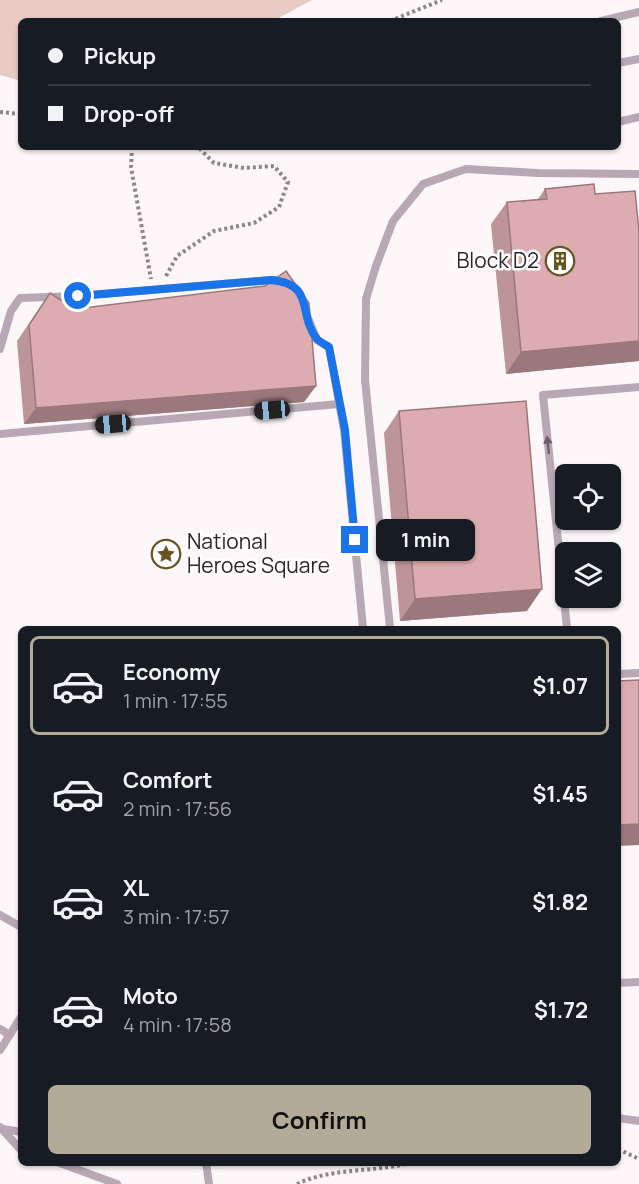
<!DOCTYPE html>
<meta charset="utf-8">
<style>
:root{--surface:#171b24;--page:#242831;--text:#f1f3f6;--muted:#9ea1a6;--line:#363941;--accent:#b3ab97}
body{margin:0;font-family:Manrope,sans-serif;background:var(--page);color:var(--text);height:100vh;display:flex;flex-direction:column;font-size:22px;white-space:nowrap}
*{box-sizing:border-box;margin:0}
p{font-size:20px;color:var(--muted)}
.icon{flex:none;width:33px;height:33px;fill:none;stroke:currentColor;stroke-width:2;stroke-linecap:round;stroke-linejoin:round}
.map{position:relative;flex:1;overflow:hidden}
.panel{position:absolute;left:18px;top:626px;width:603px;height:540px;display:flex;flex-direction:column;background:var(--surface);border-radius:9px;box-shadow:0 2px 4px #0004}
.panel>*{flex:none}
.guide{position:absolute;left:18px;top:18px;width:603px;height:132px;border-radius:9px;box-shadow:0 2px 4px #0004;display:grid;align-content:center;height:132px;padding:0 30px;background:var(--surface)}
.tools{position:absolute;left:555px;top:464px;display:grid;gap:12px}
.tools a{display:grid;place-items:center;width:66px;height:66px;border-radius:9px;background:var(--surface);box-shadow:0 2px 4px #0004;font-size:30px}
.end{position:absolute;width:27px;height:27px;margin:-14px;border:8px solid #1a73e8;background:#fff;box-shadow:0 0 0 3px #fff}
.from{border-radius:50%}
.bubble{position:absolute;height:42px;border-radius:9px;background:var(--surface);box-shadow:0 2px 4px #0004;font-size:20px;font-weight:700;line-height:42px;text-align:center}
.car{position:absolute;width:18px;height:36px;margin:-18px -9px;border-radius:8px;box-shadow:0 0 4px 2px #0007;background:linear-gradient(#222 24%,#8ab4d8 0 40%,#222 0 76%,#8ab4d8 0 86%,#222 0)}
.guide b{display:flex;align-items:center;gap:21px;height:57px;font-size:22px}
.guide b+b{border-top:2px solid var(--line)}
.guide i{width:15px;height:15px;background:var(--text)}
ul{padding:10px 0 0;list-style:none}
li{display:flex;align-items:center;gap:18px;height:99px;margin:0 12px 9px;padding:0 18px;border:3px solid transparent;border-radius:9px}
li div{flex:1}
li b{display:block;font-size:22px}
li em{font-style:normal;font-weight:700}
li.active{border-color:var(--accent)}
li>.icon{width:54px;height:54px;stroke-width:1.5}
.button{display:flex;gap:12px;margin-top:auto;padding:12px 30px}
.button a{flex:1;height:69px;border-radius:9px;background:var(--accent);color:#111;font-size:24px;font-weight:700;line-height:69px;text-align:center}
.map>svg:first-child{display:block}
.green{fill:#e8cbc4}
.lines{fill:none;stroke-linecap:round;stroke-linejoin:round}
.path{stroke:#8e8588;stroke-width:4;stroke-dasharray:3 3;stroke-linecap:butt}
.lane{stroke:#b9a8b4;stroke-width:8}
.wall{fill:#bd9497}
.shaded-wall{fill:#9a787b}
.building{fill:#dcacb0;stroke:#9a787b;stroke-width:1.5}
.oneway{fill:#6d5f67}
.route{stroke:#1a73e8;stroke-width:8}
.labels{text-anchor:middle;stroke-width:5;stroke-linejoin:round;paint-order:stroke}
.poi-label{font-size:21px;fill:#2f2428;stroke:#fff;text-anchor:end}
</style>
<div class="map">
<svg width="639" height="1184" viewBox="0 0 639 1184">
<rect width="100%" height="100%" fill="#fdf7f9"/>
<path class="green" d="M 0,0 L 312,0 L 273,21 L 21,21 L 21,81 L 0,75 Z"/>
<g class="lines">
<path class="path" d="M 390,21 L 442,0
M 0,112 L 21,114
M 132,147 L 131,167 L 151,279
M 166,276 L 177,256 L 214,231 L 254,223 L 279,207 L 288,182 L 274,166 L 244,168 L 214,163 L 198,147
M 618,1149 L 639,1159
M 297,1184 C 332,1167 376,1173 413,1162"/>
<path class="lane" d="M 601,21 L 639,12
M 618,63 L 639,59
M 618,122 L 639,117
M 306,313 L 317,340 L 329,347 L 344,430 L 363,628
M 0,349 L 11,311 L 20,298 L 78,296 L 271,280 L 283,281
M 0,434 L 339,404
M 390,628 L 365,380 L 366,299 L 376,266 L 393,221 L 423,184 L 466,169 L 537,173 L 639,174
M 567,628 L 543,395 L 639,387
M 618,674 L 639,673
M 0,915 L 21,927
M 618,983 L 639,982
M 0,1029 L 10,1035
M 0,1050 L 21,1017
M 618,1118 L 639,1121
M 0,1127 L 21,1150
M 3,1129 L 21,1132
M 57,1162 L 117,1184
M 206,1162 L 209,1184"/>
</g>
<path class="wall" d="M 545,189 L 595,194 L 639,231 L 639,361 L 506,374 L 491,224 L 507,202 L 538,199 Z
M 50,293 L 75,309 L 316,386 L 304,402 L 24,424 L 17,341 Z
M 399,411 L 527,611 L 400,621 L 384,433 Z"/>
<path class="shaded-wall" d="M 639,341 L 639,361 L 506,374 L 521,352 Z
M 316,386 L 304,402 L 24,424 L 36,408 Z
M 542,589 L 527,611 L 400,621 L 415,599 Z
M 639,824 L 639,845 L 618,846 L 618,825 Z"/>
<path class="building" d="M 594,184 L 595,194 L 635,191 L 639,231 L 639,341 L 521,352 L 507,202 L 547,199 L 545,189 Z
M 286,271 L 309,303 L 316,386 L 36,408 L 29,325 L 50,293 L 75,309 L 265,286 Z
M 526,401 L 542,589 L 415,599 L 399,411 Z
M 639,680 L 639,824 L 618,825 L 618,681 Z"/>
<defs><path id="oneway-solid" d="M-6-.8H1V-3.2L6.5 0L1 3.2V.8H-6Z" transform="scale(1.5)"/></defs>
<use class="oneway" href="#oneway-solid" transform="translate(548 445) rotate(-96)"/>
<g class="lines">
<path class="route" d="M 78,296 L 271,280 C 316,284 297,314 317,339 C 320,342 326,345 329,347 L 345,430 L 355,540"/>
</g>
<defs>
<g id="building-ring" transform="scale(1.5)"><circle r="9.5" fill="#fff" stroke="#675422" stroke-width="1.5"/><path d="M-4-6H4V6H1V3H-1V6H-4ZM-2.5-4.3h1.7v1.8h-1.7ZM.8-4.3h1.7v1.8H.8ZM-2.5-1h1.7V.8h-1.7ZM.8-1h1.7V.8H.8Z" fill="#675422"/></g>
<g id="sight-ring" transform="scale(1.5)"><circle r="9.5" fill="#fff" stroke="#675422" stroke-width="1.5"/><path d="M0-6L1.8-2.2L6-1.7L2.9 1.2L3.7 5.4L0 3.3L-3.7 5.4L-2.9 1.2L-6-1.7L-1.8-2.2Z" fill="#675422"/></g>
</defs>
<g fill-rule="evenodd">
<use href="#building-ring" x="560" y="261"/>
<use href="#sight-ring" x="166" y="554"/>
</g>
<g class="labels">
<g class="poi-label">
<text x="539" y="268">Block D2</text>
<text x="187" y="549" text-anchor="start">National<tspan x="187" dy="24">Heroes Square</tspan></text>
</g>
</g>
</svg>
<div class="tools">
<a><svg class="icon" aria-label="locate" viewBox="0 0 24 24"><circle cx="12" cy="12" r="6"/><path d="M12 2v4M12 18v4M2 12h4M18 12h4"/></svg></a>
<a><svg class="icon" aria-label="layers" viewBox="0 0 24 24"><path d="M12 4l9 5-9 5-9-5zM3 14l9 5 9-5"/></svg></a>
</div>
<i class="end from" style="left:78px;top:296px"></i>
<i class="end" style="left:355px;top:540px"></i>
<div class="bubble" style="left:376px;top:519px;width:99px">1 min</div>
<i class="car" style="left:272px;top:410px;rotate:265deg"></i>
<i class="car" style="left:113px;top:424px;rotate:265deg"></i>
<div class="guide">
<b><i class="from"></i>Pickup</b>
<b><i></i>Drop-off</b>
</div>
<section class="panel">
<ul>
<li class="active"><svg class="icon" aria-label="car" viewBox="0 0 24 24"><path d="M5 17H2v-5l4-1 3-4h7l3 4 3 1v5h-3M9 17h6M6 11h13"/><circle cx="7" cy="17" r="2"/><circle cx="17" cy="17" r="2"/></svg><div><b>Economy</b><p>1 min · 17:55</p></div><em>$1.07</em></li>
<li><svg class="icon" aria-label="car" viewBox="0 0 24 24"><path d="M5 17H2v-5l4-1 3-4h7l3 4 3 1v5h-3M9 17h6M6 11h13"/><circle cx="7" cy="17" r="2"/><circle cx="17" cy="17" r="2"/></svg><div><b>Comfort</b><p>2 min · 17:56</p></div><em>$1.45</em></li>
<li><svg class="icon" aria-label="car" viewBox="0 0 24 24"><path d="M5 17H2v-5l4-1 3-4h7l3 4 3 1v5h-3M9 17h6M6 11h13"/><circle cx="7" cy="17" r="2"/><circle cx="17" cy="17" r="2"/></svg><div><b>XL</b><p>3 min · 17:57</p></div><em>$1.82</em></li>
<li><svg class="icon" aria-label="car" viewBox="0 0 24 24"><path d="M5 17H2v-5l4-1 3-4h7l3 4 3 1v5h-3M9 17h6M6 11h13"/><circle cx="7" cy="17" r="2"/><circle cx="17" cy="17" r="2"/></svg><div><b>Moto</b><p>4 min · 17:58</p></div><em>$1.72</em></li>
</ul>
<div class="button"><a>Confirm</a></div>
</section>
</div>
